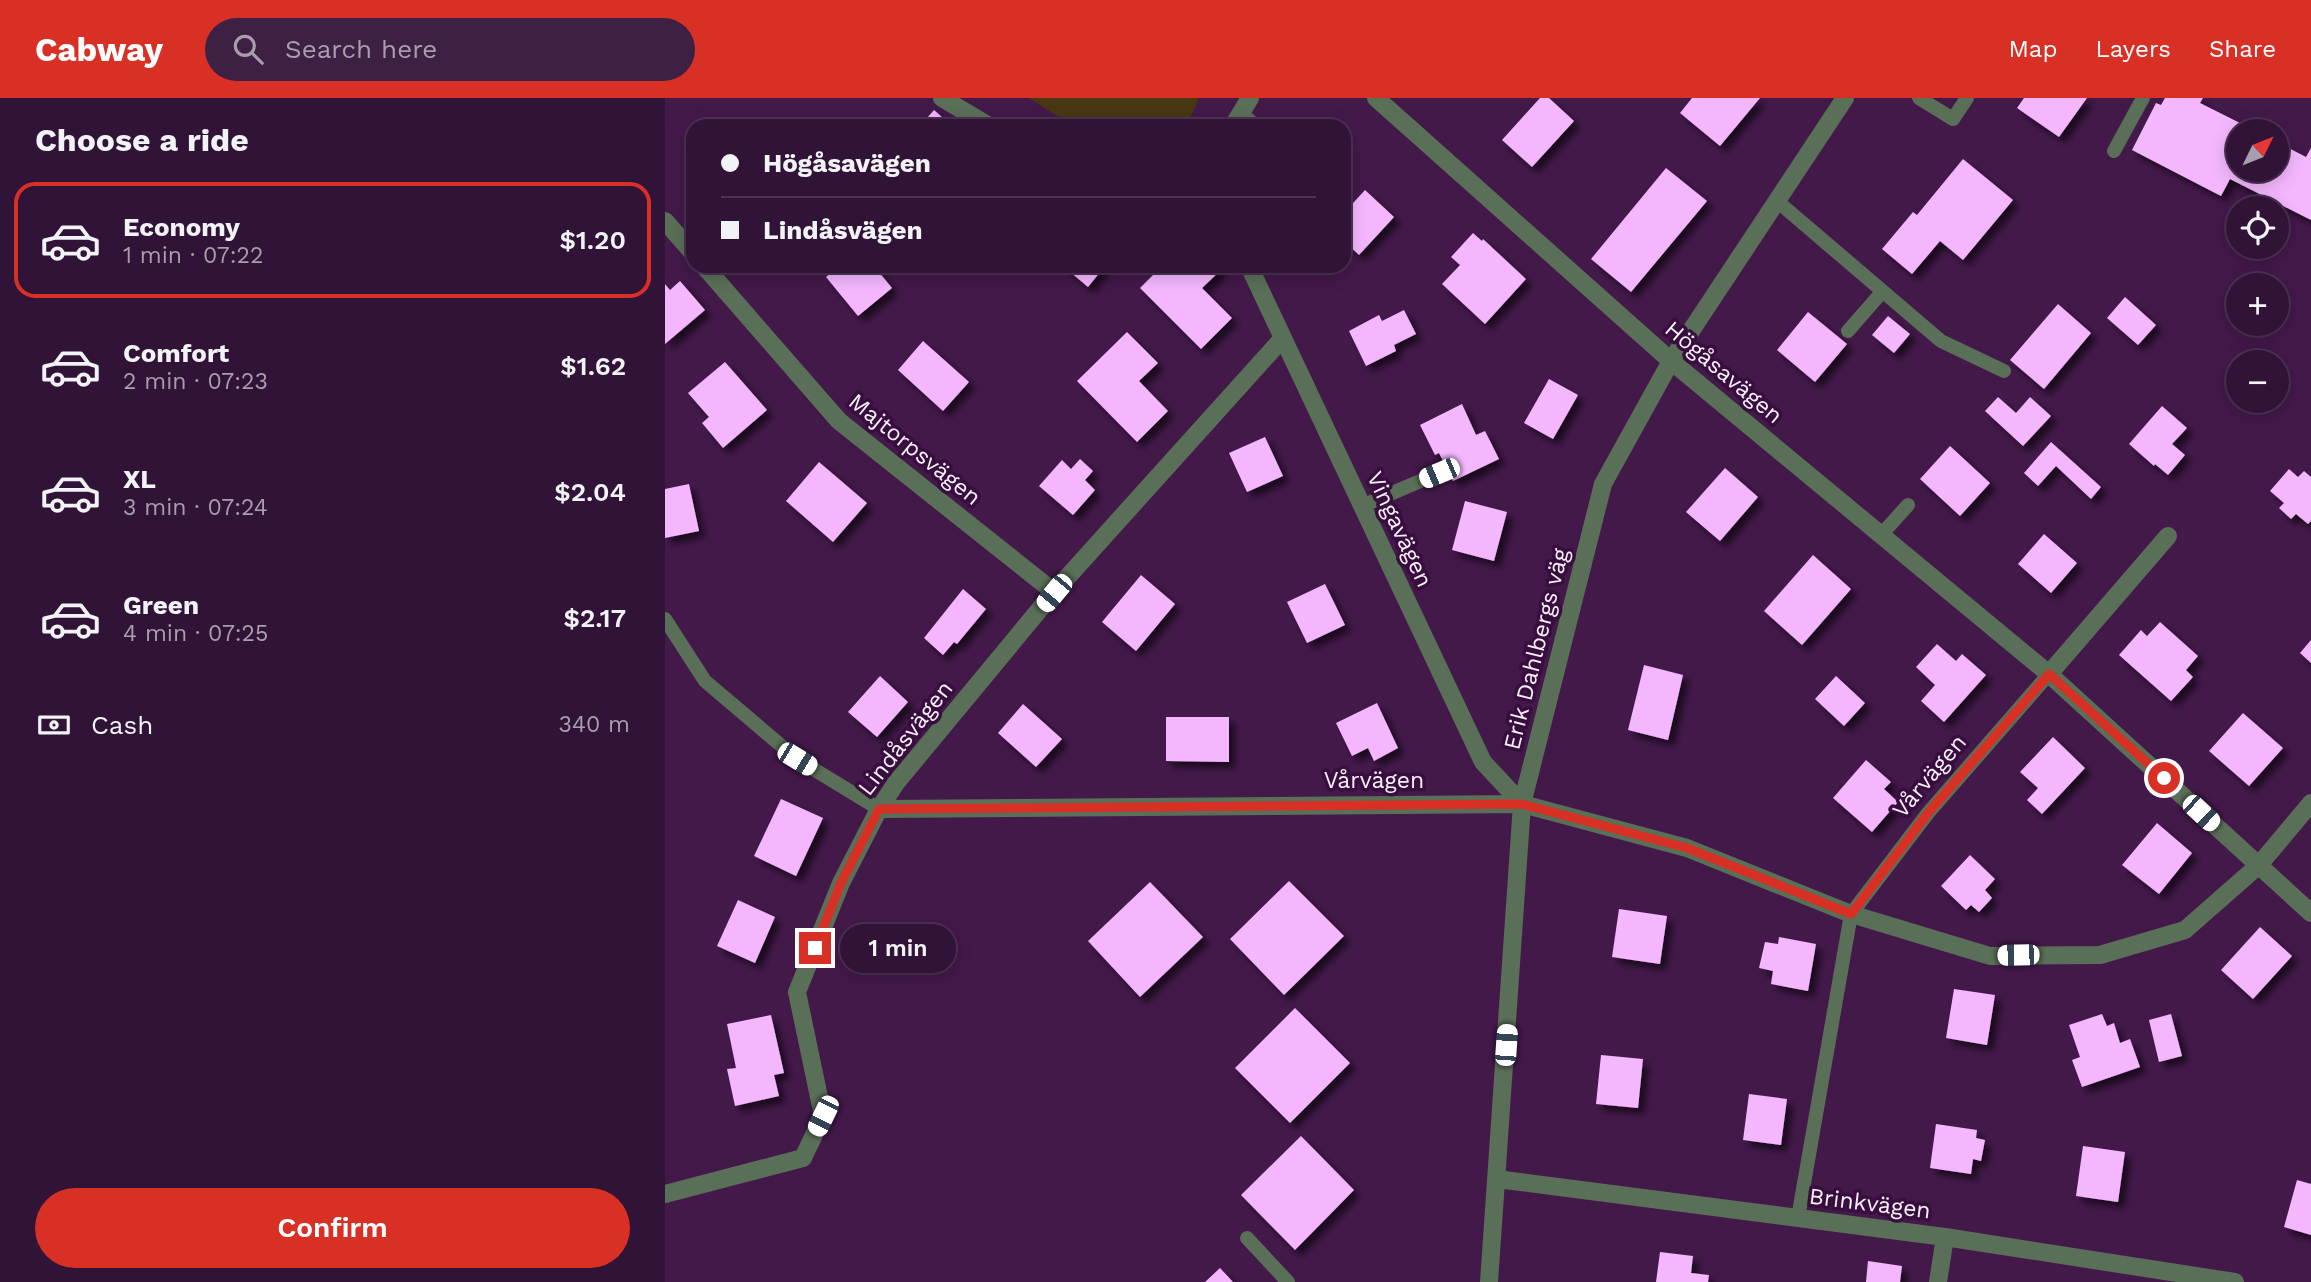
<!DOCTYPE html>
<meta charset="utf-8">
<style>
:root{--surface:#321338;--page:#3d2043;--text:#f1f3f6;--muted:#a89eae;--line:#4d3253;--accent:#d93025}
body{margin:0;font-family:"Work Sans",sans-serif;background:var(--page);color:var(--text);height:100vh;display:flex;flex-direction:column;font-size:26px;white-space:nowrap}
*{box-sizing:border-box;margin:0}
p{font-size:23px;color:var(--muted)}
.icon{flex:none;width:38px;height:38px;fill:none;stroke:currentColor;stroke-width:2;stroke-linecap:round;stroke-linejoin:round}
.map{position:relative;flex:1;overflow:hidden}
.side{display:flex;flex-direction:column;background:var(--surface);width:665px}
.side>*{flex:none}
.hud{position:absolute;left:21px;top:21px;width:665px;height:154px;border-radius:21px;box-shadow:0 4px 18px #0003,0 0 0 2px var(--line);display:grid;align-content:center;height:154px;padding:0 35px;background:var(--surface)}
.needle{width:46px;rotate:47deg}
.tools{position:absolute;left:1561px;top:21px;display:grid;gap:14px}
.tools a{display:grid;place-items:center;width:63px;height:63px;border-radius:50%;background:var(--surface);box-shadow:0 4px 18px #0003,0 0 0 2px var(--line);font-size:35px}
.end{position:absolute;width:32px;height:32px;margin:-16px;border:9px solid #d93025;background:#fff;box-shadow:0 0 0 4px #fff}
.from{border-radius:50%}
.bubble{position:absolute;height:49px;border-radius:24px;background:var(--surface);box-shadow:0 4px 18px #0003,0 0 0 2px var(--line);font-size:23px;font-weight:600;line-height:49px;text-align:center}
.car{position:absolute;width:21px;height:42px;margin:-21px -10px;border-radius:9px;box-shadow:0 0 5px 2px #0007;background:linear-gradient(#fff 24%,#345 0 40%,#fff 0 76%,#345 0 86%,#fff 0)}
.hud b{display:flex;align-items:center;gap:24px;height:66px;font-size:26px}
.hud b+b{border-top:2px solid var(--line)}
.hud i{width:18px;height:18px;background:var(--text)}
ul{padding:0;list-style:none}
li{display:flex;align-items:center;gap:21px;height:116px;margin:0 14px 10px;padding:0 21px;border:4px solid transparent;border-radius:21px}
li div{flex:1}
li b{display:block;font-size:26px}
li em{font-style:normal;font-weight:600}
li.on{border-color:var(--accent)}
li>.icon{width:63px;height:63px;stroke-width:1.5}
h2{padding:0 35px;font-size:32px;line-height:84px}
.pay{display:flex;align-items:center;gap:18px;height:77px;padding:0 35px;font-size:26px}
.pay p{margin-inline-start:auto}
.cta{display:flex;gap:14px;margin-top:auto;padding:14px 35px}
.cta a{flex:1;height:80px;border-radius:42px;background:var(--accent);color:#fff;font-size:28px;font-weight:600;line-height:80px;text-align:center}
header{display:flex;align-items:center;gap:42px;box-sizing:border-box;height:98px;padding:0 35px;background:var(--accent);color:#fff}
header strong{font-size:33px}
nav{display:flex;gap:38px;margin-inline-start:auto;font-size:24px}
.search{width:490px;height:63px;background:var(--page);display:flex;align-items:center;gap:18px;box-sizing:border-box;padding:0 24px;border-radius:38px;color:var(--muted);font-size:26px}
main{display:flex;flex:1;min-height:0}
.map>svg:first-child{display:block}
.green{fill:#493713}
.building{fill:#f4b7fe;filter:url(#shadow)}
.lines{fill:none;stroke-linecap:round;stroke-linejoin:round}
.service{stroke:#5a6f58;stroke-width:14}
.minor{stroke:#5a6f58;stroke-width:18}
.tertiary{stroke:#5a6f58;stroke-width:18}
.route{stroke:#d93025;stroke-width:9}
.labels{text-anchor:middle;stroke-width:7;stroke-linejoin:round;paint-order:stroke}
.street-label{font-size:23px;fill:#faf0fb;stroke:#380e3f}
</style>
<header>
<strong>Cabway</strong>
<div class="search"><svg class="icon" aria-label="search" viewBox="0 0 24 24"><circle cx="10" cy="10" r="6"/><path d="M15 15l6 6"/></svg>Search here</div>
<nav><a>Map</a><a>Layers</a><a>Share</a></nav>
</header>
<main>
<section class="side">
<h2>Choose a ride</h2>
<ul>
<li class="on"><svg class="icon" aria-label="car" viewBox="0 0 24 24"><path d="M5 17H2v-5l4-1 3-4h7l3 4 3 1v5h-3M9 17h6M6 11h13"/><circle cx="7" cy="17" r="2"/><circle cx="17" cy="17" r="2"/></svg><div><b>Economy</b><p>1 min · 07:22</p></div><em>$1.20</em></li>
<li><svg class="icon" aria-label="car" viewBox="0 0 24 24"><path d="M5 17H2v-5l4-1 3-4h7l3 4 3 1v5h-3M9 17h6M6 11h13"/><circle cx="7" cy="17" r="2"/><circle cx="17" cy="17" r="2"/></svg><div><b>Comfort</b><p>2 min · 07:23</p></div><em>$1.62</em></li>
<li><svg class="icon" aria-label="car" viewBox="0 0 24 24"><path d="M5 17H2v-5l4-1 3-4h7l3 4 3 1v5h-3M9 17h6M6 11h13"/><circle cx="7" cy="17" r="2"/><circle cx="17" cy="17" r="2"/></svg><div><b>XL</b><p>3 min · 07:24</p></div><em>$2.04</em></li>
<li><svg class="icon" aria-label="car" viewBox="0 0 24 24"><path d="M5 17H2v-5l4-1 3-4h7l3 4 3 1v5h-3M9 17h6M6 11h13"/><circle cx="7" cy="17" r="2"/><circle cx="17" cy="17" r="2"/></svg><div><b>Green</b><p>4 min · 07:25</p></div><em>$2.17</em></li>
</ul>
<div class="pay"><svg class="icon" aria-label="cash" viewBox="0 0 24 24"><path d="M3 7h18v10H3z"/><circle cx="12" cy="12" r="2"/></svg>Cash<p>340 m</p></div>
<div class="cta"><a>Confirm</a></div>
</section>
<div class="map">
<svg width="1646" height="1184" viewBox="0 0 1646 1184">
<defs>
<filter id="shadow"><feDropShadow dx="6" dy="6" stdDeviation="3.5" flood-color="#0009"/></filter>
</defs>
<rect width="100%" height="100%" fill="#43194a"/>
<path class="green" d="M 364,0 L 534,0 L 523,25 L 509,28 L 450,28 L 392,18 Z"/>
<path class="building" d="M 875,0 L 884,0 L 909,23 L 867,69 L 837,42 Z
M 1027,0 L 1095,0 L 1055,48 L 1015,15 Z
M 1359,0 L 1422,0 L 1394,39 L 1352,10 Z
M 1500,0 L 1538,0 L 1535,5 L 1591,33 L 1573,33 L 1573,72 L 1612,72 L 1612,44 L 1641,59 L 1646,50 L 1646,122 L 1565,81 L 1556,98 L 1467,52 L 1491,5 L 1496,7 Z
M 269,12 L 287,28 L 255,28 Z
M 1298,61 L 1348,102 L 1298,162 L 1275,143 L 1247,176 L 1217,151 L 1248,114 L 1252,117 Z
M 1001,70 L 1042,103 L 966,194 L 926,161 Z
M 700,92 L 729,119 L 694,157 L 679,143 L 679,115 Z
M 808,135 L 817,143 L 818,141 L 861,181 L 820,226 L 777,186 L 795,167 L 786,159 Z
M 174,168 L 209,168 L 227,190 L 193,218 L 161,179 Z
M 398,168 L 440,168 L 423,189 Z
M 497,168 L 552,168 L 556,172 L 537,190 L 567,220 L 536,251 L 475,190 Z
M 15,183 L 40,212 L 0,246 L 0,186 L 5,192 Z
M 1460,199 L 1491,227 L 1473,247 L 1442,220 Z
M 1393,206 L 1426,235 L 1379,291 L 1345,262 Z
M 739,212 L 751,236 L 729,247 L 731,253 L 701,268 L 684,233 L 714,217 L 717,223 Z
M 1143,214 L 1182,246 L 1150,284 L 1112,252 Z
M 1223,218 L 1245,236 L 1229,255 L 1207,237 Z
M 462,234 L 493,265 L 474,283 L 503,313 L 472,344 L 412,283 Z
M 258,243 L 304,284 L 278,313 L 233,272 Z
M 60,264 L 102,312 L 58,350 L 37,325 L 44,319 L 23,295 Z
M 884,281 L 913,297 L 888,341 L 859,325 Z
M 1333,299 L 1351,315 L 1365,299 L 1386,318 L 1358,348 L 1320,313 Z
M 797,306 L 811,337 L 820,333 L 834,361 L 788,383 L 774,355 L 770,357 L 755,327 Z
M 1497,308 L 1522,330 L 1507,346 L 1520,357 L 1503,377 L 1490,366 L 1489,368 L 1464,346 Z
M 600,339 L 618,378 L 582,394 L 564,355 Z
M 1386,344 L 1436,389 L 1426,401 L 1391,368 L 1373,388 L 1359,375 Z
M 1285,348 L 1325,385 L 1295,418 L 1255,381 Z
M 415,361 L 428,373 L 420,382 L 430,392 L 408,417 L 374,388 L 397,362 L 406,371 Z
M 154,364 L 202,405 L 168,444 L 121,403 Z
M 1060,370 L 1093,399 L 1055,443 L 1021,414 Z
M 1624,371 L 1633,379 L 1639,373 L 1646,379 L 1646,423 L 1643,426 L 1631,416 L 1626,421 L 1614,410 L 1619,405 L 1605,393 Z
M 24,386 L 34,433 L 0,440 L 0,391 Z
M 800,403 L 842,414 L 829,463 L 787,452 Z
M 1379,436 L 1412,465 L 1386,495 L 1353,466 Z
M 1148,457 L 1186,491 L 1137,547 L 1099,513 Z
M 476,477 L 510,506 L 471,553 L 437,524 Z
M 660,486 L 680,527 L 642,545 L 622,504 Z
M 298,491 L 321,511 L 292,546 L 289,544 L 278,557 L 259,540 Z
M 1495,524 L 1533,558 L 1521,572 L 1528,579 L 1506,603 L 1454,557 L 1476,532 L 1482,538 Z
M 1646,542 L 1646,565 L 1635,555 Z
M 1272,546 L 1291,563 L 1297,556 L 1321,577 L 1279,624 L 1256,603 L 1270,587 L 1251,569 Z
M 979,567 L 1018,577 L 1003,642 L 963,632 Z
M 215,578 L 243,604 L 212,639 L 183,614 Z
M 1171,578 L 1200,605 L 1179,628 L 1150,601 Z
M 712,605 L 733,650 L 709,663 L 703,650 L 687,658 L 671,625 Z
M 358,606 L 397,641 L 371,669 L 333,635 Z
M 1578,615 L 1618,650 L 1584,688 L 1544,653 Z
M 501,619 L 564,619 L 564,664 L 501,663 Z
M 1388,639 L 1420,670 L 1377,716 L 1362,702 L 1373,690 L 1355,674 Z
M 1201,662 L 1226,684 L 1219,691 L 1233,704 L 1207,734 L 1168,700 Z
M 116,701 L 158,720 L 131,778 L 89,758 Z
M 1492,725 L 1527,755 L 1494,796 L 1457,767 Z
M 1305,757 L 1330,781 L 1320,792 L 1327,800 L 1314,814 L 1306,807 L 1301,812 L 1276,788 Z
M 624,783 L 679,838 L 619,897 L 565,841 Z
M 485,784 L 538,839 L 475,899 L 423,843 Z
M 73,802 L 110,819 L 90,865 L 52,848 Z
M 954,811 L 1002,818 L 995,866 L 947,859 Z
M 1595,829 L 1627,858 L 1588,901 L 1556,872 Z
M 1114,839 L 1151,846 L 1143,893 L 1106,886 L 1108,873 L 1094,870 L 1100,844 L 1113,846 Z
M 1289,891 L 1330,897 L 1322,947 L 1281,940 Z
M 630,910 L 685,965 L 625,1025 L 570,970 Z
M 1437,916 L 1442,928 L 1449,925 L 1455,945 L 1465,941 L 1475,969 L 1417,989 L 1407,962 L 1415,959 L 1404,927 Z
M 1506,916 L 1517,958 L 1494,964 L 1484,922 Z
M 106,917 L 119,975 L 109,977 L 114,998 L 70,1008 L 62,971 L 71,970 L 62,926 Z
M 936,957 L 978,961 L 973,1010 L 931,1006 Z
M 1084,996 L 1122,1001 L 1116,1047 L 1078,1042 Z
M 1271,1026 L 1312,1032 L 1311,1040 L 1320,1042 L 1316,1063 L 1308,1061 L 1306,1076 L 1265,1070 Z
M 636,1038 L 689,1092 L 630,1152 L 576,1097 Z
M 1418,1048 L 1460,1054 L 1453,1104 L 1411,1098 Z
M 1632,1082 L 1646,1086 L 1646,1137 L 1619,1129 Z
M 995,1154 L 1028,1158 L 1026,1175 L 1044,1177 L 1043,1184 L 991,1184 Z
M 1203,1163 L 1237,1168 L 1235,1184 L 1201,1184 Z
M 555,1170 L 568,1184 L 540,1184 Z"/>
<g class="lines">
<path class="service" d="M 1254,0 L 1288,21 L 1302,0
M 576,15 L 591,28
M 1449,53 L 1478,0
M 1112,103 L 1276,243 L 1339,273
M 1183,233 L 1217,194
M 697,408 L 774,375
M 1216,437 L 1243,407
M 0,521 L 40,583 L 132,661 L 214,711
M 1133,1120 L 1186,816 L 1263,715 L 1384,576
M 582,1140 L 623,1184"/>
<path class="minor" d="M 277,0 L 324,28
M 711,0 L 1006,263 L 1384,576 L 1646,815
M 568,28 L 585,0
M 0,123 L 28,155
M 39,168 L 174,323 L 389,494
M 584,168 L 818,664 L 857,706
M 1384,576 L 1503,438
M 214,711 L 857,706 L 1022,750 L 1186,816 L 1325,858 L 1435,857 L 1520,832 L 1594,767 L 1646,705
M 832,1081 L 1280,1139 L 1570,1184
M 0,1096 L 138,1060 L 158,1018 L 132,894 L 176,785 L 214,711 L 231,685 L 389,494 L 617,241
M 1273,1184 L 1280,1139"/>
<path class="tertiary" d="M 824,1184 L 857,706 L 938,386 L 1006,263 L 1180,0"/>
</g>
<g class="lines">
<path class="route" d="M 150,850 L 176,785 L 214,711 L 857,706 L 1022,750 L 1186,816 L 1263,715 L 1384,576 L 1499,680"/>
</g>
<g class="labels">
<g class="street-label">
<text transform="translate(1059 274) rotate(40)" y="8">Högåsavägen</text>
<text transform="translate(250 351) rotate(39)" y="8">Majtorpsvägen</text>
<text transform="translate(735 431) rotate(65)" y="8">Vingavägen</text>
<text transform="translate(871 551) rotate(-76)" y="8">Erik Dahlbergs väg</text>
<text transform="translate(240 640) rotate(-52)" y="8">Lindåsvägen</text>
<text transform="translate(1264 678) rotate(-50)" y="8">Vårvägen</text>
<text x="709" y="690">Vårvägen</text>
<text transform="translate(1205 1105) rotate(7)" y="8">Brinkvägen</text>
</g>
</g>
</svg>
<div class="tools">
<a><svg class="needle" viewBox="-14 -14 28 28"><path d="M0-13l5 13h-10z" fill="#e53935"/><path d="M0 13l5-13h-10z" fill="#a89eae"/></svg></a>
<a><svg class="icon" aria-label="locate" viewBox="0 0 24 24"><circle cx="12" cy="12" r="6"/><path d="M12 2v4M12 18v4M2 12h4M18 12h4"/></svg></a>
<a>+</a>
<a>−</a>
</div>
<i class="end from" style="left:1499px;top:680px"></i>
<i class="end" style="left:150px;top:850px"></i>
<div class="bubble" style="left:175px;top:826px;width:116px">1 min</div>
<i class="car" style="left:774px;top:375px;rotate:247deg"></i>
<i class="car" style="left:389px;top:495px;rotate:220deg"></i>
<i class="car" style="left:132px;top:661px;rotate:121deg"></i>
<i class="car" style="left:1536px;top:715px;rotate:133deg"></i>
<i class="car" style="left:1353px;top:857px;rotate:269deg"></i>
<i class="car" style="left:841px;top:947px;rotate:4deg"></i>
<i class="car" style="left:158px;top:1018px;rotate:206deg"></i>
<div class="hud">
<b><i class="from"></i>Högåsavägen</b>
<b><i></i>Lindåsvägen</b>
</div>
</div>
</main>
